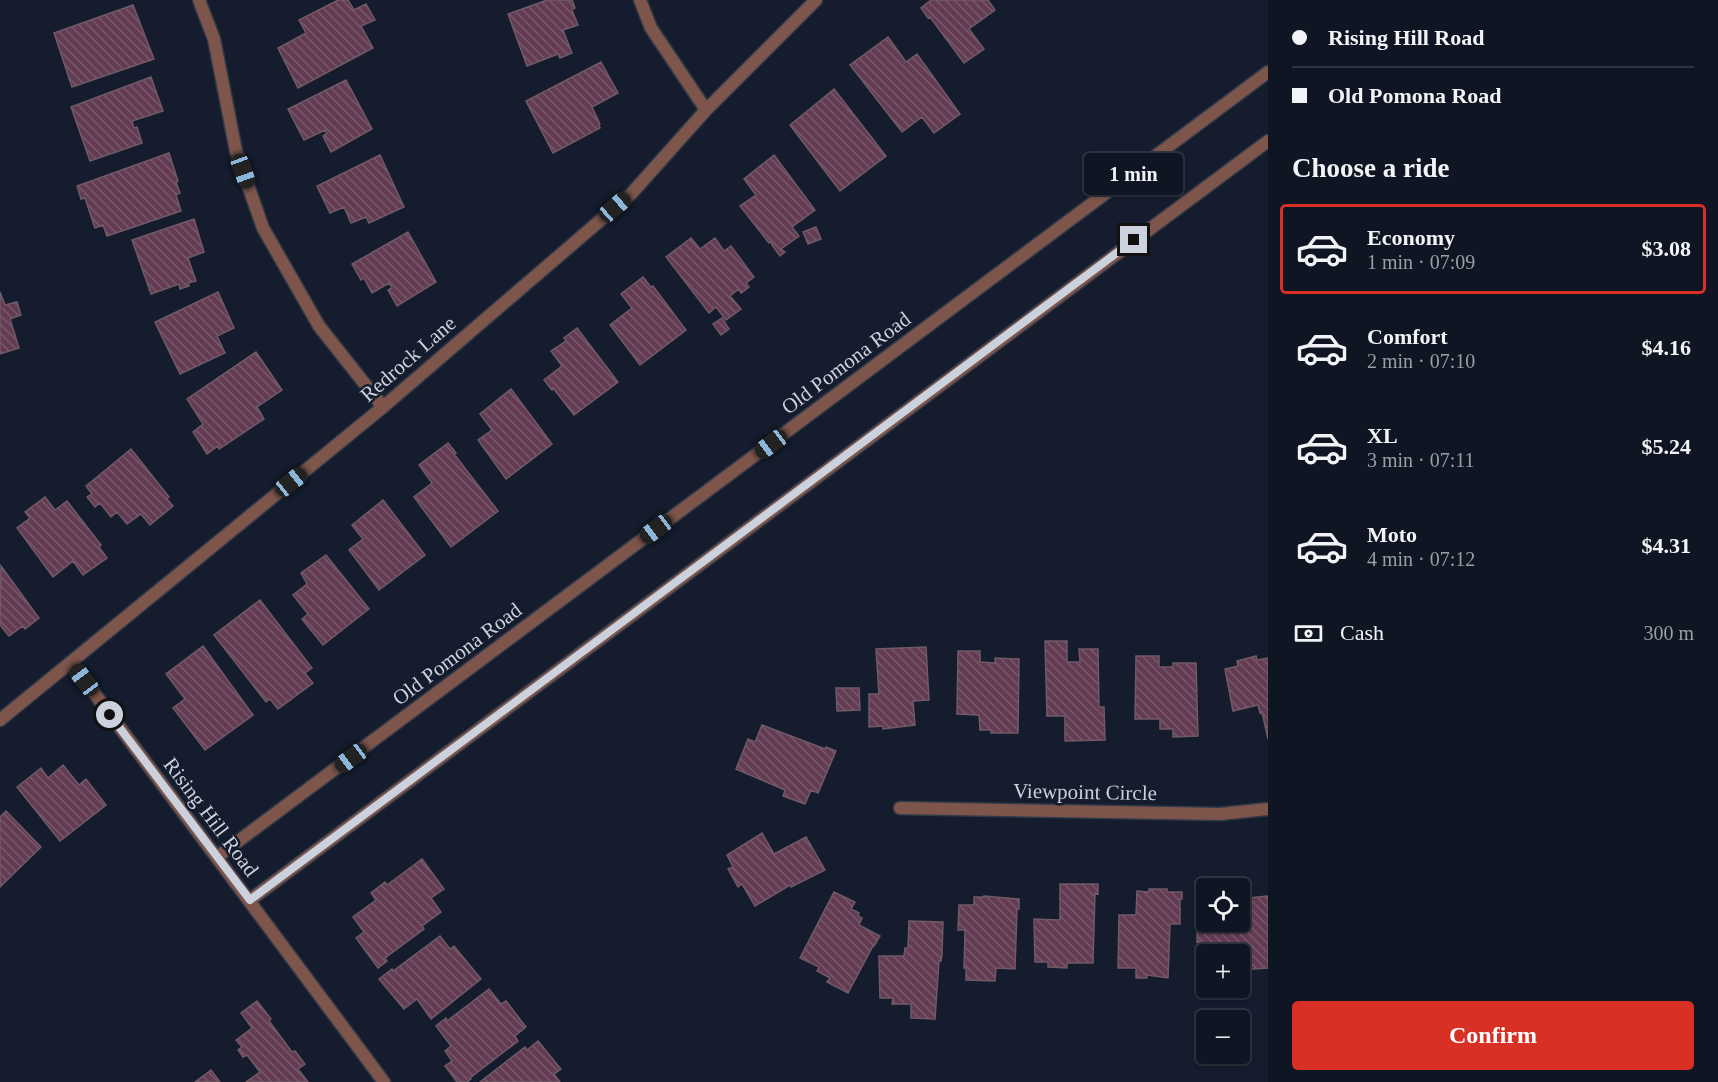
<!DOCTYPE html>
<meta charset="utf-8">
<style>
:root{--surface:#0f1522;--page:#1d222f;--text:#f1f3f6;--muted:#9b9fa5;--line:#2f3440;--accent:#d93025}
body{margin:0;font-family:Georgia,serif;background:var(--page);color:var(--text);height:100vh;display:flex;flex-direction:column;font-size:22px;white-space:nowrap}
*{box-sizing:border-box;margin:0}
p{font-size:20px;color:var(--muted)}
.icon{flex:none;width:33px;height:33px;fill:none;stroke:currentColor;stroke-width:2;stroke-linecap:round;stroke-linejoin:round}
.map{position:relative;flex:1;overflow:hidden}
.drawer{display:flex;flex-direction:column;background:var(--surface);width:450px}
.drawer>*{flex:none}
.guide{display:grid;align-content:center;height:132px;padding:0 24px;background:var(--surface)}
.controls{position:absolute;left:1196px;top:878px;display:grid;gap:12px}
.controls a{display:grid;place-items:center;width:54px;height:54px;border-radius:6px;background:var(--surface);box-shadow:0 2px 4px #0004,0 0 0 2px var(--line);font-size:30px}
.end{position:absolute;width:27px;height:27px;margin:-14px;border:8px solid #ccd2dd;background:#111;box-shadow:0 0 0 3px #111}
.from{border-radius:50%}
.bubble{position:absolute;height:42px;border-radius:6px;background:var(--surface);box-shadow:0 2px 4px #0004,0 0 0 2px var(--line);font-size:20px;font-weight:700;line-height:42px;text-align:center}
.car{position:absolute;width:18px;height:36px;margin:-18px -9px;border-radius:8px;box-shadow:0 0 4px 2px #0007;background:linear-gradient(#222 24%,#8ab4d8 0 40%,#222 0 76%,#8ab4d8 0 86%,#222 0)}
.guide b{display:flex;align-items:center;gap:21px;height:57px;font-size:22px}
.guide b+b{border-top:2px solid var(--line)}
.guide i{width:15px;height:15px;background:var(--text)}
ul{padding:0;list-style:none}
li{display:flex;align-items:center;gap:18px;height:90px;margin:0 12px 9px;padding:0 12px;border:3px solid transparent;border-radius:6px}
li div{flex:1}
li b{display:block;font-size:22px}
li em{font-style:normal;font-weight:700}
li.selected{border-color:var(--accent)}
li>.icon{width:54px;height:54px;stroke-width:1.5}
h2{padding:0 24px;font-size:27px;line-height:72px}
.pay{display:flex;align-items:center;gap:15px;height:66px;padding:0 24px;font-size:22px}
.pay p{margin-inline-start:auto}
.action{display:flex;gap:12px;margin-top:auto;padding:12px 24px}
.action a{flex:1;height:69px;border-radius:6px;background:var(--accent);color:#fff;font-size:24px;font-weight:700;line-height:69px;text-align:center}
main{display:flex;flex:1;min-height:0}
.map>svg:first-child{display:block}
.building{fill:url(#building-back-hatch);stroke:#705a66;stroke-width:1.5}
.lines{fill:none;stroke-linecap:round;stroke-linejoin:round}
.minor-casing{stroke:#313949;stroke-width:15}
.minor{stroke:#7d554b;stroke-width:12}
.route{stroke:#ccd2dd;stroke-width:8}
.labels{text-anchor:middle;stroke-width:5;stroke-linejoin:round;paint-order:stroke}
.street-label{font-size:21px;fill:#ccd2dd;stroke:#141c2d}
</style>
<main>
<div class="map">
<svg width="1268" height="1082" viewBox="0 0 1268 1082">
<defs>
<pattern id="building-back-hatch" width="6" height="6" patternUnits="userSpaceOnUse" patternTransform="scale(1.5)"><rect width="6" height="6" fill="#633c54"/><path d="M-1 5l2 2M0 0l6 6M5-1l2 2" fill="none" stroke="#78576c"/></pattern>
</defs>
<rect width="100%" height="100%" fill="#141c2d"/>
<path class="building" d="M 338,0 L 348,0 L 354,10 L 366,4 L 375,20 L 361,26 L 373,48 L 298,88 L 278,48 L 306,33 L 299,20 Z
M 547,0 L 572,0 L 575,8 L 572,10 L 578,25 L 563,30 L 572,53 L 560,58 L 558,54 L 527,66 L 508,14 Z
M 931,0 L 988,0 L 995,10 L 969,29 L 984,49 L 964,63 L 930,17 L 928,18 L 921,8 Z
M 133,5 L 154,59 L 72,87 L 54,33 Z
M 888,37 L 906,62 L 917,54 L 960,114 L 934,133 L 922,117 L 902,132 L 850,65 Z
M 601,62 L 618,93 L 592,107 L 600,124 L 599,125 L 600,128 L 553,153 L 526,101 Z
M 151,77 L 163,111 L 132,121 L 134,128 L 137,127 L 142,143 L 90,161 L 71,107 Z
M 346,80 L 372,129 L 331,152 L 323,136 L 327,133 L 325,130 L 304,140 L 288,109 Z
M 834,89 L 886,156 L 840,191 L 790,125 Z
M 169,153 L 178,181 L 176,182 L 180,193 L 176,195 L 181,211 L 107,236 L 103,225 L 95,228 L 85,198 L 81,199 L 77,186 Z
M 380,155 L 404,207 L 369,223 L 366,217 L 351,223 L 344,207 L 330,213 L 317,186 Z
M 774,155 L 815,210 L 792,227 L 799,236 L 781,249 L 785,252 L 780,256 L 772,245 L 771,241 L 769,243 L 740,206 L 756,195 L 744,179 Z
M 194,219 L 204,252 L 188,258 L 196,281 L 188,283 L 189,286 L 180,289 L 179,284 L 151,294 L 132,240 Z
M 816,227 L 821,239 L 808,244 L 803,232 Z
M 408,232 L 436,282 L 397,306 L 388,290 L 392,288 L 389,283 L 372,293 L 364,278 L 361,280 L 352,264 Z
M 691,238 L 700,249 L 715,238 L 724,251 L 731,246 L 754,277 L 746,283 L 749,287 L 741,293 L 739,289 L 730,296 L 741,309 L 726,320 L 716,307 L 709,313 L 666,257 Z
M 643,277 L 651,287 L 653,286 L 686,330 L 640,365 L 610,325 L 632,308 L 621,294 Z
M 0,292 L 5,305 L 17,302 L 21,315 L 10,319 L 19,348 L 0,354 Z
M 218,292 L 234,328 L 217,336 L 225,353 L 180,374 L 155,322 Z
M 722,318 L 729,329 L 721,335 L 713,324 Z
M 577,328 L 618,382 L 574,415 L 553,388 L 552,390 L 544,380 L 562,366 L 551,351 L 566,341 L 564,338 Z
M 256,352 L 282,390 L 257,407 L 264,419 L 219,449 L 218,446 L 207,454 L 193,432 L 203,424 L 187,399 Z
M 511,389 L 552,444 L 506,479 L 478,440 L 492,430 L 480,414 Z
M 448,443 L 456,453 L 454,454 L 498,511 L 451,547 L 414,497 L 432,483 L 419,465 Z
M 131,449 L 169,497 L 167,499 L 173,506 L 150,525 L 141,514 L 127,524 L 117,512 L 111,517 L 100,503 L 95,507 L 87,497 L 92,494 L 86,486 Z
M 45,497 L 55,510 L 67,501 L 101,545 L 99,547 L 107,558 L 83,575 L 73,561 L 53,577 L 17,528 L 30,518 L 25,512 Z
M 383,500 L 425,555 L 379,590 L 349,550 L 363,539 L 352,525 Z
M 326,555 L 369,609 L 323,645 L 302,619 L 308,614 L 293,595 L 307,584 L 301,573 Z
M 1,566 L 39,618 L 25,629 L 23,626 L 9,636 L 0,625 Z
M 260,600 L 312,668 L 305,673 L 313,683 L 278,709 L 270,699 L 266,702 L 214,635 Z
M 1045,641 L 1067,641 L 1067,662 L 1080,662 L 1079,649 L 1098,649 L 1099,707 L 1104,707 L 1105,740 L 1065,741 L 1065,716 L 1047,716 Z
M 203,646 L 253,715 L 205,750 L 173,708 L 185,699 L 166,674 Z
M 926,647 L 929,700 L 913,701 L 915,725 L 883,729 L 883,726 L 869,727 L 869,694 L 879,694 L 876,649 Z
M 958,651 L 980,651 L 980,662 L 995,663 L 995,658 L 1019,659 L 1018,733 L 991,733 L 991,730 L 980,730 L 979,715 L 957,714 Z
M 1136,656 L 1159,656 L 1159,667 L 1173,667 L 1173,663 L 1196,663 L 1198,736 L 1173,737 L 1173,729 L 1160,729 L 1160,719 L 1135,719 Z
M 1256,656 L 1257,660 L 1268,658 L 1268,739 L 1262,712 L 1260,713 L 1258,705 L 1233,711 L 1225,669 L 1238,666 L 1237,661 Z
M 836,688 L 859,688 L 860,710 L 837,711 Z
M 762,725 L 825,749 L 826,747 L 836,751 L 818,793 L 811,790 L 805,804 L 783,796 L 785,790 L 736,769 L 748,739 L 755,742 Z
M 63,765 L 79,785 L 86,779 L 106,805 L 60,841 L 17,787 L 41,768 L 48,778 Z
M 6,811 L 41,847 L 0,887 L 0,817 Z
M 762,833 L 774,854 L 806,837 L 825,870 L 791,887 L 790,885 L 755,906 L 742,884 L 738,887 L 728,869 L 733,867 L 727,855 Z
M 422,859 L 444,889 L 431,898 L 441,912 L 422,926 L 424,929 L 385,958 L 387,961 L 378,968 L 356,938 L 364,932 L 353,917 L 376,900 L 371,893 L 385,882 L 387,885 Z
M 1060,884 L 1098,884 L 1098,894 L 1095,893 L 1093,963 L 1067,963 L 1067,968 L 1048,967 L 1048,962 L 1035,962 L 1034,919 L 1060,920 Z
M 1149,889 L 1167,889 L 1167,892 L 1182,892 L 1182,899 L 1180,899 L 1180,924 L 1170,924 L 1168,978 L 1147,975 L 1147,978 L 1136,978 L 1136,968 L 1118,968 L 1119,915 L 1136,915 L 1137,891 L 1149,892 Z
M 834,892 L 855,902 L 851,909 L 859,913 L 858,916 L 862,918 L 859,925 L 880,936 L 874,946 L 873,946 L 848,993 L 827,982 L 830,978 L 817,971 L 819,967 L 800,958 Z
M 984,896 L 1019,899 L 1019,909 L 1017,909 L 1015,969 L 996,968 L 995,981 L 966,980 L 966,968 L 964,968 L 965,930 L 958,930 L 959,905 L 974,905 L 974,897 L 984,897 Z
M 1268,896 L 1268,968 L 1239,970 L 1239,954 L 1206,954 L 1206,967 L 1204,967 L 1203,962 L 1201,963 L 1199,941 L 1197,942 L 1198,909 L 1206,908 L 1206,921 L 1239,921 L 1239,899 Z
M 909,921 L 943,922 L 942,955 L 941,961 L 939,961 L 935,1019 L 911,1018 L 911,1004 L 892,1004 L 893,998 L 880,998 L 879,956 L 904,956 L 905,948 L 908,948 Z
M 440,936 L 450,949 L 454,946 L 481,979 L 431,1019 L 417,999 L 404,1009 L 379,979 L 392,969 L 393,971 Z
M 489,989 L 501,1004 L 506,1001 L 526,1027 L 515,1036 L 518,1041 L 470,1078 L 471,1079 L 467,1082 L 457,1082 L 445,1066 L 452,1061 L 445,1051 L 451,1046 L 436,1026 L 446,1018 L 447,1021 Z
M 257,1001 L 271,1019 L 269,1021 L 292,1052 L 295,1051 L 305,1064 L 298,1069 L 308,1082 L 246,1082 L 260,1072 L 247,1055 L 243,1057 L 238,1050 L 242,1047 L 236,1040 L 252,1028 L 241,1013 Z
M 538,1041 L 561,1069 L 554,1074 L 560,1082 L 480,1082 L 525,1047 L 527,1050 Z
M 211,1070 L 220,1082 L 195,1082 Z"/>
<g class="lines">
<g class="minor-casing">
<path id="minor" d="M 199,0 L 214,39 L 236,151 L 263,228 L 319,326 L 383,407
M 640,0 L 651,28 L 706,110
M 71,662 L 384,1082
M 0,720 L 383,407 L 631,194 L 706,110 L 816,0
M 900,808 L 1220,814 L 1268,809
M 217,857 L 1268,72
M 250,900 L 1268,141"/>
</g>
<use href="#minor" class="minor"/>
</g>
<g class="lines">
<path class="route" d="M 110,715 L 250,900 L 1134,240"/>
</g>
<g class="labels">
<g class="street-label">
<text transform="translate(408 359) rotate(-41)" y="7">Redrock Lane</text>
<text transform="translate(846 363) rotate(-37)" y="7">Old Pomona Road</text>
<text transform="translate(457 654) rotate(-37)" y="7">Old Pomona Road</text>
<text transform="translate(1085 792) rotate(1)" y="7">Viewpoint Circle</text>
<text transform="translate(211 817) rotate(53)" y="7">Rising Hill Road</text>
</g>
</g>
</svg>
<div class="controls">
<a><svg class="icon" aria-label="locate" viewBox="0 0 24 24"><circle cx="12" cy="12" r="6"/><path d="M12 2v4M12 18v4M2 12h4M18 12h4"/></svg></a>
<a>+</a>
<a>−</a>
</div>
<i class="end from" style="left:110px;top:715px"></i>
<i class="end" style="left:1134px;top:240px"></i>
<div class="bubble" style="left:1084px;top:153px;width:99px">1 min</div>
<i class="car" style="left:243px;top:171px;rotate:160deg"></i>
<i class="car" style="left:615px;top:207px;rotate:49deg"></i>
<i class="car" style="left:771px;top:444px;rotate:233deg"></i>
<i class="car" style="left:291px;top:482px;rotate:51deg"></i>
<i class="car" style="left:656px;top:529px;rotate:233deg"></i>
<i class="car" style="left:84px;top:680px;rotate:323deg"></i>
<i class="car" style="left:351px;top:758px;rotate:233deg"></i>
</div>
<section class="drawer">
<div class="guide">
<b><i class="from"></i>Rising Hill Road</b>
<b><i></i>Old Pomona Road</b>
</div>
<h2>Choose a ride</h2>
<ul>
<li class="selected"><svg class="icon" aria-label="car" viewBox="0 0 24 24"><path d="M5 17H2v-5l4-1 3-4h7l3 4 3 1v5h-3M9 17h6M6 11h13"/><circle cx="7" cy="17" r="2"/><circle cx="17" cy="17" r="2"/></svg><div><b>Economy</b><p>1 min · 07:09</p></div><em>$3.08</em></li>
<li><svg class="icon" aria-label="car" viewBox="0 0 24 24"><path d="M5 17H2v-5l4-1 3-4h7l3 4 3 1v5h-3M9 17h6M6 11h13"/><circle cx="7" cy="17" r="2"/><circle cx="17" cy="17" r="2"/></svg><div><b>Comfort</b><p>2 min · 07:10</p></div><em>$4.16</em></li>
<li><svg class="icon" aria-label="car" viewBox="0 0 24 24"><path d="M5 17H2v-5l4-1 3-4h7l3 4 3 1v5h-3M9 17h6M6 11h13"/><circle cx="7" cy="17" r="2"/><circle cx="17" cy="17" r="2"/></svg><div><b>XL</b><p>3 min · 07:11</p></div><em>$5.24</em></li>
<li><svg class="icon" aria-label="car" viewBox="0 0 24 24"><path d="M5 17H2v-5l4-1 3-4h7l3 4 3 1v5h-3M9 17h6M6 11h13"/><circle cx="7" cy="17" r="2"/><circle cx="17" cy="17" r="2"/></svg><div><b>Moto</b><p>4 min · 07:12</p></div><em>$4.31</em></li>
</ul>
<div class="pay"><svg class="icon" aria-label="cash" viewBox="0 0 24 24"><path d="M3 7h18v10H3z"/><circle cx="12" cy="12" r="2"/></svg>Cash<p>300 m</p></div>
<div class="action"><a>Confirm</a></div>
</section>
</main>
